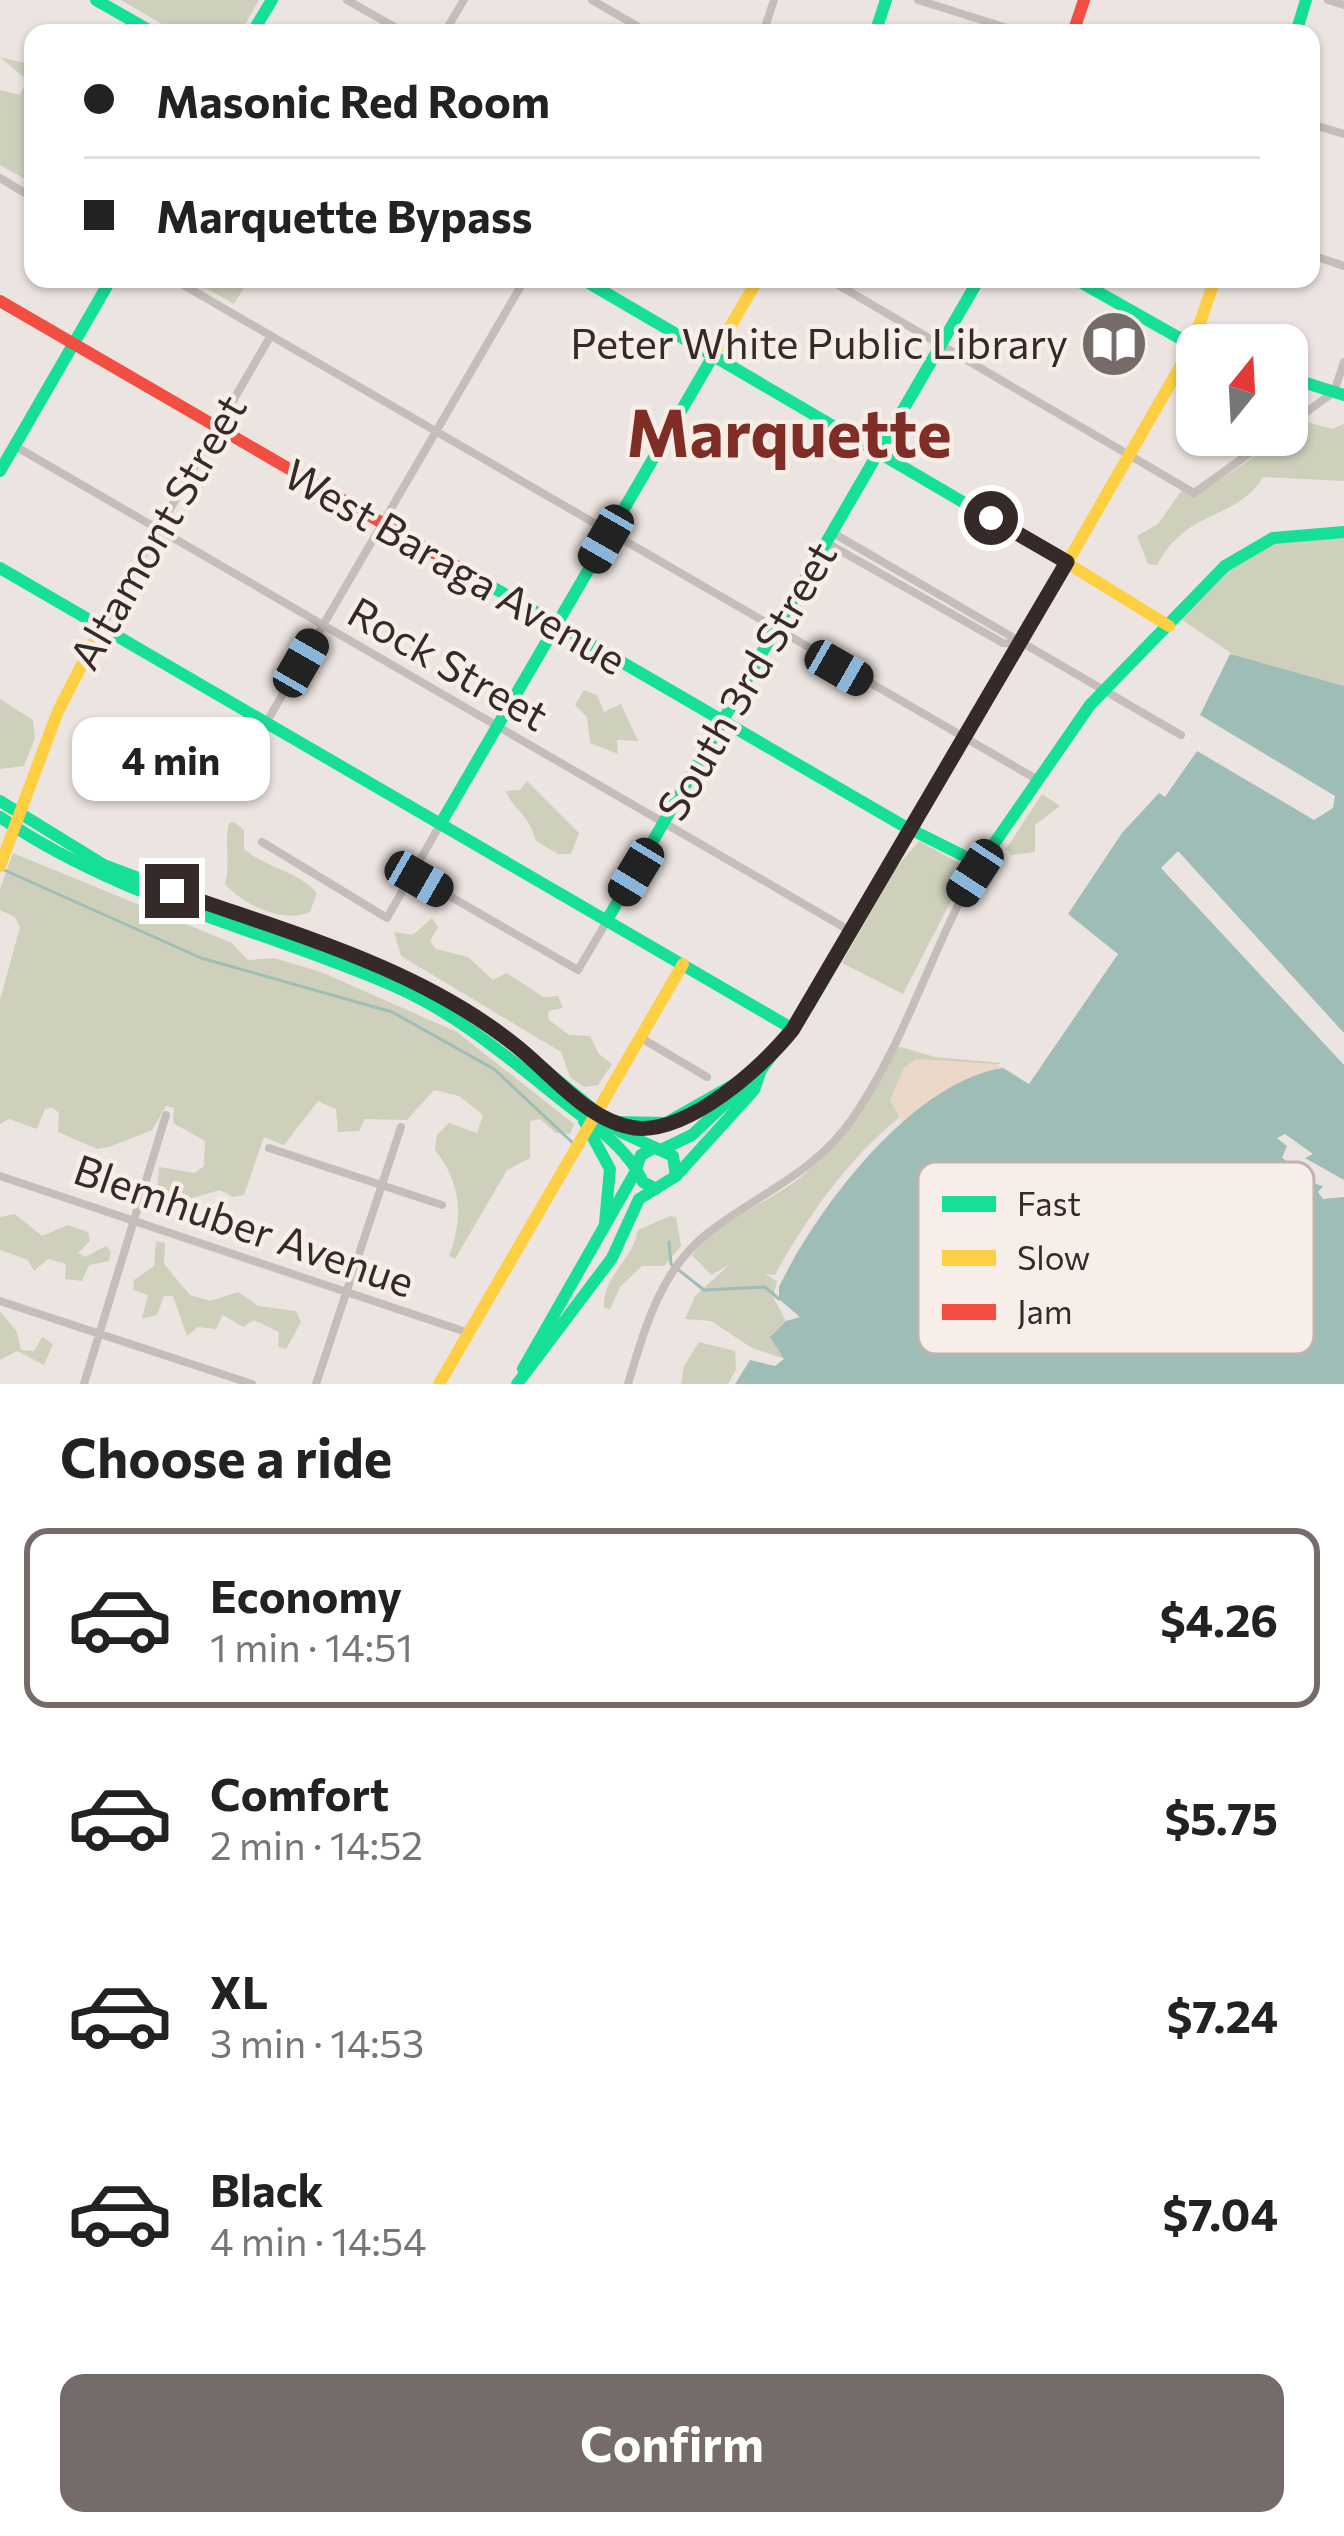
<!DOCTYPE html>
<meta charset="utf-8">
<style>
:root{--surface:#fff;--page:#f2f2f2;--text:#222;--muted:#767676;--line:#e0e0e0;--accent:#756b68}
body{margin:0;font-family:Commissioner,sans-serif;background:var(--page);color:var(--text);height:100vh;display:flex;flex-direction:column;font-size:45px;white-space:nowrap}
*{box-sizing:border-box;margin:0}
p{font-size:39px;color:var(--muted)}
.icon{flex:none;width:66px;height:66px;fill:none;stroke:currentColor;stroke-width:2;stroke-linecap:round;stroke-linejoin:round}
.map{position:relative;height:1384px;overflow:hidden}
.details{display:flex;flex-direction:column;background:var(--surface);flex:1}
.details>*{flex:none}
.top-card{position:absolute;left:24px;top:24px;width:1296px;height:264px;border-radius:24px;box-shadow:0 3px 9px #0004;display:grid;align-content:center;height:264px;padding:0 60px;background:var(--surface)}
.needle{width:78px;rotate:18deg}
.fabs{position:absolute;left:1176px;top:324px;display:grid;gap:24px}
.fabs a{display:grid;place-items:center;width:132px;height:132px;border-radius:24px;background:var(--surface);box-shadow:0 3px 9px #0004;font-size:60px}
.end{position:absolute;width:54px;height:54px;margin:-27px;border:15px solid #352a28;background:#fff;box-shadow:0 0 0 6px #fff}
.from{border-radius:50%}
.bubble{position:absolute;height:84px;border-radius:24px;background:var(--surface);box-shadow:0 3px 9px #0004;font-size:39px;font-weight:700;line-height:84px;text-align:center}
.car{position:absolute;width:36px;height:72px;margin:-36px -18px;border-radius:15px;box-shadow:0 0 9px 3px #0007;background:linear-gradient(#222 24%,#8ab4d8 0 40%,#222 0 76%,#8ab4d8 0 86%,#222 0)}
.top-card b{display:flex;align-items:center;gap:42px;height:114px;font-size:45px}
.top-card b+b{border-top:3px solid var(--line)}
.top-card i{width:30px;height:30px;background:var(--text)}
ul{padding:0;list-style:none}
li{display:flex;align-items:center;gap:36px;height:180px;margin:0 24px 18px;padding:0 36px;border:6px solid transparent;border-radius:24px}
li div{flex:1}
li b{display:block;font-size:45px}
li em{font-style:normal;font-weight:700}
li.current{border-color:var(--accent)}
li>.icon{width:108px;height:108px;stroke-width:1.5}
h2{padding:0 60px;font-size:54px;line-height:144px}
.action{display:flex;gap:24px;margin-top:auto;padding:24px 60px}
.action a{flex:1;height:138px;border-radius:24px;background:var(--accent);color:#fff;font-size:48px;font-weight:700;line-height:138px;text-align:center}
.map>svg:first-child{display:block}
.green{fill:#cfd0bb}
.sand{fill:#ebd8c8}
.water{fill:#9ebdb7}
.pier{fill:#ece4e0}
.lines{fill:none;stroke-linecap:round;stroke-linejoin:round}
.stream{stroke:#9ebdb7;stroke-width:3}
.street{stroke:#c5bdb9;stroke-width:8}
.fast{stroke:#16e098;stroke-width:12}
.slow{stroke:#ffcf43;stroke-width:12}
.jam{stroke:#f24e42;stroke-width:12}
.route{stroke:#352a28;stroke-width:15}
.labels{text-anchor:middle;stroke-width:9;stroke-linejoin:round;paint-order:stroke}
.poi-label{font-size:42px;fill:#352a28;stroke:#f8eee8;text-anchor:end}
.street-label{font-size:42px;fill:#352a28;stroke:#f8eee8}
.town-label{font-size:66px;font-weight:bold;fill:#802d26;stroke:#f8eee8}
.key{fill:#f8eee8;stroke:#beb3ae;stroke-width:3}
.key-label{font-size:33px;fill:#352a28}
</style>
<div class="map">
<svg width="1344" height="1384" viewBox="0 0 1344 1384">
<rect width="100%" height="100%" fill="#ece4e0"/>
<path class="green" d="M 121,0 L 259,0 L 240,33 L 177,33 Z
M 0,57 L 33,65 L 33,167 L 25,179 L 0,165 L 0,90 L 20,95 L 27,80 Z
M 190,279 L 249,279 L 234,304 Z
M 1300,420 L 1332,429 L 1344,424 L 1344,481 L 1263,477 C 1238,520 1187,508 1157,565 L 1148,564 L 1137,536 L 1158,524 L 1182,490 L 1196,495 L 1287,435 Z
M 1344,532 L 1344,686 L 1235,656 L 1178,617 C 1241,548 1251,540 1344,532 Z
M 584,690 L 597,695 L 604,712 L 621,704 L 638,741 L 617,740 L 618,754 L 590,743 L 587,717 L 575,705 Z
M 0,699 L 33,720 L 35,738 L 24,766 L 0,769 Z
M 527,781 L 579,833 L 571,854 L 558,854 L 536,841 C 528,812 514,812 506,791 L 520,790 Z
M 1042,794 L 1060,806 L 1035,825 L 1035,852 L 1011,855 L 1006,849 Z
M 234,822 L 244,830 L 244,849 C 264,867 298,871 317,893 L 310,912 C 282,924 244,905 225,884 C 231,863 224,843 229,823 Z
M 919,841 L 968,868 L 903,994 L 842,963 L 895,869 Z
M 13,853 L 232,943 L 248,960 L 274,958 L 321,972 L 457,1032 L 574,1124 L 570,1134 L 556,1133 L 540,1119 L 530,1121 L 530,1158 L 507,1170 L 455,1259 L 449,1256 C 464,1217 461,1182 435,1150 L 437,1135 L 449,1123 L 477,1133 L 483,1115 L 459,1096 L 434,1090 L 407,1120 L 365,1119 L 359,1131 L 338,1132 L 336,1109 L 318,1101 L 284,1145 L 264,1137 L 244,1195 L 233,1197 L 220,1190 L 181,1201 L 157,1193 L 159,1167 L 195,1173 L 204,1166 L 205,1141 L 173,1123 L 174,1108 L 166,1106 L 152,1130 L 109,1147 L 97,1149 L 58,1132 L 59,1113 L 53,1108 L 45,1109 L 37,1129 L 9,1119 L 0,1124 L 0,1000 L 20,927 L 15,917 L 0,910 L 0,889 Z
M 432,918 L 438,927 L 430,941 L 436,949 L 468,957 L 493,980 L 507,973 L 543,997 L 558,996 L 563,1008 L 548,1011 L 549,1020 L 569,1035 L 590,1036 L 599,1054 L 612,1064 L 598,1085 L 584,1087 L 570,1077 L 561,1052 L 401,956 L 394,932 L 413,935 Z
M 894,1045 L 935,1057 L 1002,1063 C 897,1093 826,1183 775,1275 L 765,1274 L 777,1281 L 773,1297 L 786,1321 L 770,1337 L 785,1359 L 752,1348 L 711,1321 L 685,1319 L 695,1296 L 729,1265 L 711,1275 L 692,1255 C 719,1220 762,1206 797,1180 C 841,1147 866,1091 894,1045 Z
M 15,1214 L 42,1236 L 68,1225 L 88,1232 L 90,1241 L 78,1253 L 85,1257 L 106,1246 L 111,1252 L 109,1261 L 89,1265 L 82,1281 L 65,1279 L 66,1264 L 48,1259 L 34,1271 L 28,1260 L 0,1250 L 0,1217 Z
M 670,1216 L 676,1217 L 681,1246 L 664,1266 L 642,1266 L 620,1287 L 610,1309 L 604,1308 C 602,1276 632,1262 638,1230 Z
M 156,1241 L 165,1243 L 164,1264 L 190,1295 L 210,1301 L 238,1292 L 258,1306 L 296,1311 L 301,1322 L 286,1349 L 278,1347 L 279,1332 L 254,1320 L 243,1327 L 223,1315 L 216,1329 L 198,1327 L 187,1336 L 173,1296 L 164,1296 L 157,1315 L 142,1319 L 148,1295 L 133,1290 L 134,1280 L 154,1266 Z
M 0,1311 L 17,1332 L 21,1350 L 34,1351 L 42,1337 L 53,1344 L 44,1365 L 17,1351 L 0,1360 Z
M 699,1342 L 735,1351 L 736,1370 L 728,1384 L 681,1384 L 684,1366 Z"/>
<path class="sand" d="M 916,1059 L 996,1064 L 1013,1073 L 800,1290 L 785,1285 L 790,1295 L 812,1303 L 785,1359 L 770,1337 L 786,1321 L 800,1318 L 779,1299 L 779,1287 C 810,1222 852,1175 904,1125 L 890,1100 L 904,1068 Z"/>
<path class="water" d="M 1230,654 L 1344,686 L 1344,1180 L 1305,1158 L 1313,1154 L 1285,1134 L 1277,1138 L 1287,1146 L 1282,1158 L 1301,1170 L 1305,1181 L 1323,1186 L 1318,1192 L 1323,1199 L 1344,1197 L 1344,1384 L 735,1384 L 750,1360 L 775,1366 L 784,1359 L 770,1337 L 786,1321 L 800,1317 L 779,1299 L 779,1287 C 816,1210 911,1082 1003,1068 L 1029,1084 L 1118,954 L 1068,914 L 1122,833 L 1159,793 L 1165,797 L 1197,751 L 1314,820 L 1333,808 L 1335,796 L 1200,715 Z"/>
<path class="pier" d="M 1178,851 L 1344,1033 L 1344,1065 L 1161,868 Z"/>
<g class="lines">
<path class="stream" d="M 2,869 L 201,958 L 392,1012 L 494,1069 L 574,1144
M 669,1242 L 671,1264 L 704,1290 L 765,1287 L 779,1299"/>
<path class="street" d="M 347,0 L 405,33
M 592,0 L 649,33
M 918,0 L 1023,33
M 1328,0 L 1344,5
M 444,33 L 464,0
M 763,33 L 774,0
M 1311,124 L 1344,134
M 0,178 L 33,198
M 1311,255 L 1344,266
M 173,279 L 1038,780
M 828,279 L 1194,493 L 1275,435
M 1287,426 L 1334,392 L 1344,362
M 15,446 L 852,932
M 833,533 L 1181,735
M 827,543 L 1003,643 L 1018,644
M 102,626 L 270,337
M 266,723 L 525,279
M 262,842 L 387,918 L 441,823
M 411,874 L 578,970 L 607,921
M 641,1038 L 707,1077
M 269,1148 L 442,1205
M 0,1176 L 469,1333
M 0,1301 L 252,1384
M 84,1384 L 166,1115
M 316,1384 L 401,1127
M 628,1384 C 645,1328 660,1270 709,1232 C 758,1194 815,1173 852,1119 C 906,1042 932,946 980,864"/>
<path class="fast" d="M 96,0 L 154,33
M 252,33 L 272,0
M 875,33 L 886,0
M 1296,33 L 1306,0
M 582,279 L 1067,563 L 809,1005 L 761,1070 L 754,1090 L 676,1176
M 1075,279 L 1197,348
M 1287,377 L 1344,395
M 0,471 L 111,279
M 0,568 L 793,1029
M 489,585 L 902,825 L 980,864 L 1090,705 L 1225,566 L 1273,538 L 1344,532
M 0,801 L 104,865 L 422,985 L 490,1025 L 621,1132 L 673,1156 L 676,1176 L 639,1199 L 612,1258 L 517,1384
M 0,817 C 122,901 262,928 396,987 C 455,1013 505,1055 555,1095 C 584,1119 615,1137 636,1169
M 441,823 L 713,356
M 607,920 L 979,279
M 584,1121 L 610,1169 L 605,1223
M 613,1122 L 666,1123 L 742,1080
M 654,1148 L 641,1155 L 636,1169 L 643,1182 L 656,1189
M 663,1149 L 692,1135 L 761,1070
M 523,1369 L 636,1171"/>
<path class="slow" d="M 713,356 L 758,279
M 1169,626 L 1067,563 L 1192,346 L 1215,279
M 0,866 L 58,711 L 102,626
M 439,1384 L 683,964"/>
<path class="jam" d="M 1073,33 L 1084,0
M 0,301 L 489,585"/>
</g>
<g class="lines">
<path class="route" d="M 172,891 C 289,933 416,966 515,1045 C 551,1073 588,1122 635,1128 C 688,1134 763,1067 793,1029 L 1067,562 L 991,518"/>
</g>
<defs>
<g id="library-disc" transform="scale(3.45)"><circle r="9.5" fill="#756b68" stroke="#f8eee8"/><path d="M-6-4Q-3-5.5-.7-3.5V5Q-3 3-6 4ZM6-4Q3-5.5 .7-3.5V5Q3 3 6 4Z" fill="#fff"/></g>
</defs>
<g fill-rule="evenodd">
<use href="#library-disc" x="1114" y="344"/>
</g>
<g class="labels">
<g class="poi-label">
<text x="1068" y="359">Peter White Public Library</text>
</g>
<g class="street-label">
<text transform="translate(158 532) rotate(-60)" y="15">Altamont Street</text>
<text transform="translate(455 567) rotate(30)" y="15">West Baraga Avenue</text>
<text transform="translate(448 664) rotate(30)" y="15">Rock Street</text>
<text transform="translate(747 681) rotate(-60)" y="15">South 3rd Street</text>
<text transform="translate(244 1226) rotate(19)" y="15">Blemhuber Avenue</text>
</g>
<g class="town-label">
<text x="789" y="457">Marquette</text>
</g>
</g>
<rect x="918" y="1162" width="396" height="192" rx="18" class="key"/>
<rect x="942" y="1196" width="54" height="16" fill="#16e098"/>
<rect x="942" y="1250" width="54" height="16" fill="#ffcf43"/>
<rect x="942" y="1304" width="54" height="16" fill="#f24e42"/>
<g class="key-label">
<text x="1017" y="1216">Fast</text>
<text x="1017" y="1270">Slow</text>
<text x="1017" y="1324">Jam</text>
</g>
</svg>
<div class="fabs">
<a><svg class="needle" viewBox="-14 -14 28 28"><path d="M0-13l5 13h-10z" fill="#e53935"/><path d="M0 13l5-13h-10z" fill="#767676"/></svg></a>
</div>
<i class="end from" style="left:991px;top:518px"></i>
<i class="end" style="left:172px;top:891px"></i>
<div class="bubble" style="left:72px;top:717px;width:198px">4 min</div>
<i class="car" style="left:606px;top:539px;rotate:210deg"></i>
<i class="car" style="left:301px;top:663px;rotate:30deg"></i>
<i class="car" style="left:839px;top:668px;rotate:120deg"></i>
<i class="car" style="left:636px;top:872px;rotate:211deg"></i>
<i class="car" style="left:975px;top:873px;rotate:213deg"></i>
<i class="car" style="left:419px;top:879px;rotate:120deg"></i>
<div class="top-card">
<b><i class="from"></i>Masonic Red Room</b>
<b><i></i>Marquette Bypass</b>
</div>
</div>
<section class="details">
<h2>Choose a ride</h2>
<ul>
<li class="current"><svg class="icon" aria-label="car" viewBox="0 0 24 24"><path d="M5 17H2v-5l4-1 3-4h7l3 4 3 1v5h-3M9 17h6M6 11h13"/><circle cx="7" cy="17" r="2"/><circle cx="17" cy="17" r="2"/></svg><div><b>Economy</b><p>1 min · 14:51</p></div><em>$4.26</em></li>
<li><svg class="icon" aria-label="car" viewBox="0 0 24 24"><path d="M5 17H2v-5l4-1 3-4h7l3 4 3 1v5h-3M9 17h6M6 11h13"/><circle cx="7" cy="17" r="2"/><circle cx="17" cy="17" r="2"/></svg><div><b>Comfort</b><p>2 min · 14:52</p></div><em>$5.75</em></li>
<li><svg class="icon" aria-label="car" viewBox="0 0 24 24"><path d="M5 17H2v-5l4-1 3-4h7l3 4 3 1v5h-3M9 17h6M6 11h13"/><circle cx="7" cy="17" r="2"/><circle cx="17" cy="17" r="2"/></svg><div><b>XL</b><p>3 min · 14:53</p></div><em>$7.24</em></li>
<li><svg class="icon" aria-label="car" viewBox="0 0 24 24"><path d="M5 17H2v-5l4-1 3-4h7l3 4 3 1v5h-3M9 17h6M6 11h13"/><circle cx="7" cy="17" r="2"/><circle cx="17" cy="17" r="2"/></svg><div><b>Black</b><p>4 min · 14:54</p></div><em>$7.04</em></li>
</ul>
<div class="action"><a>Confirm</a></div>
</section>
